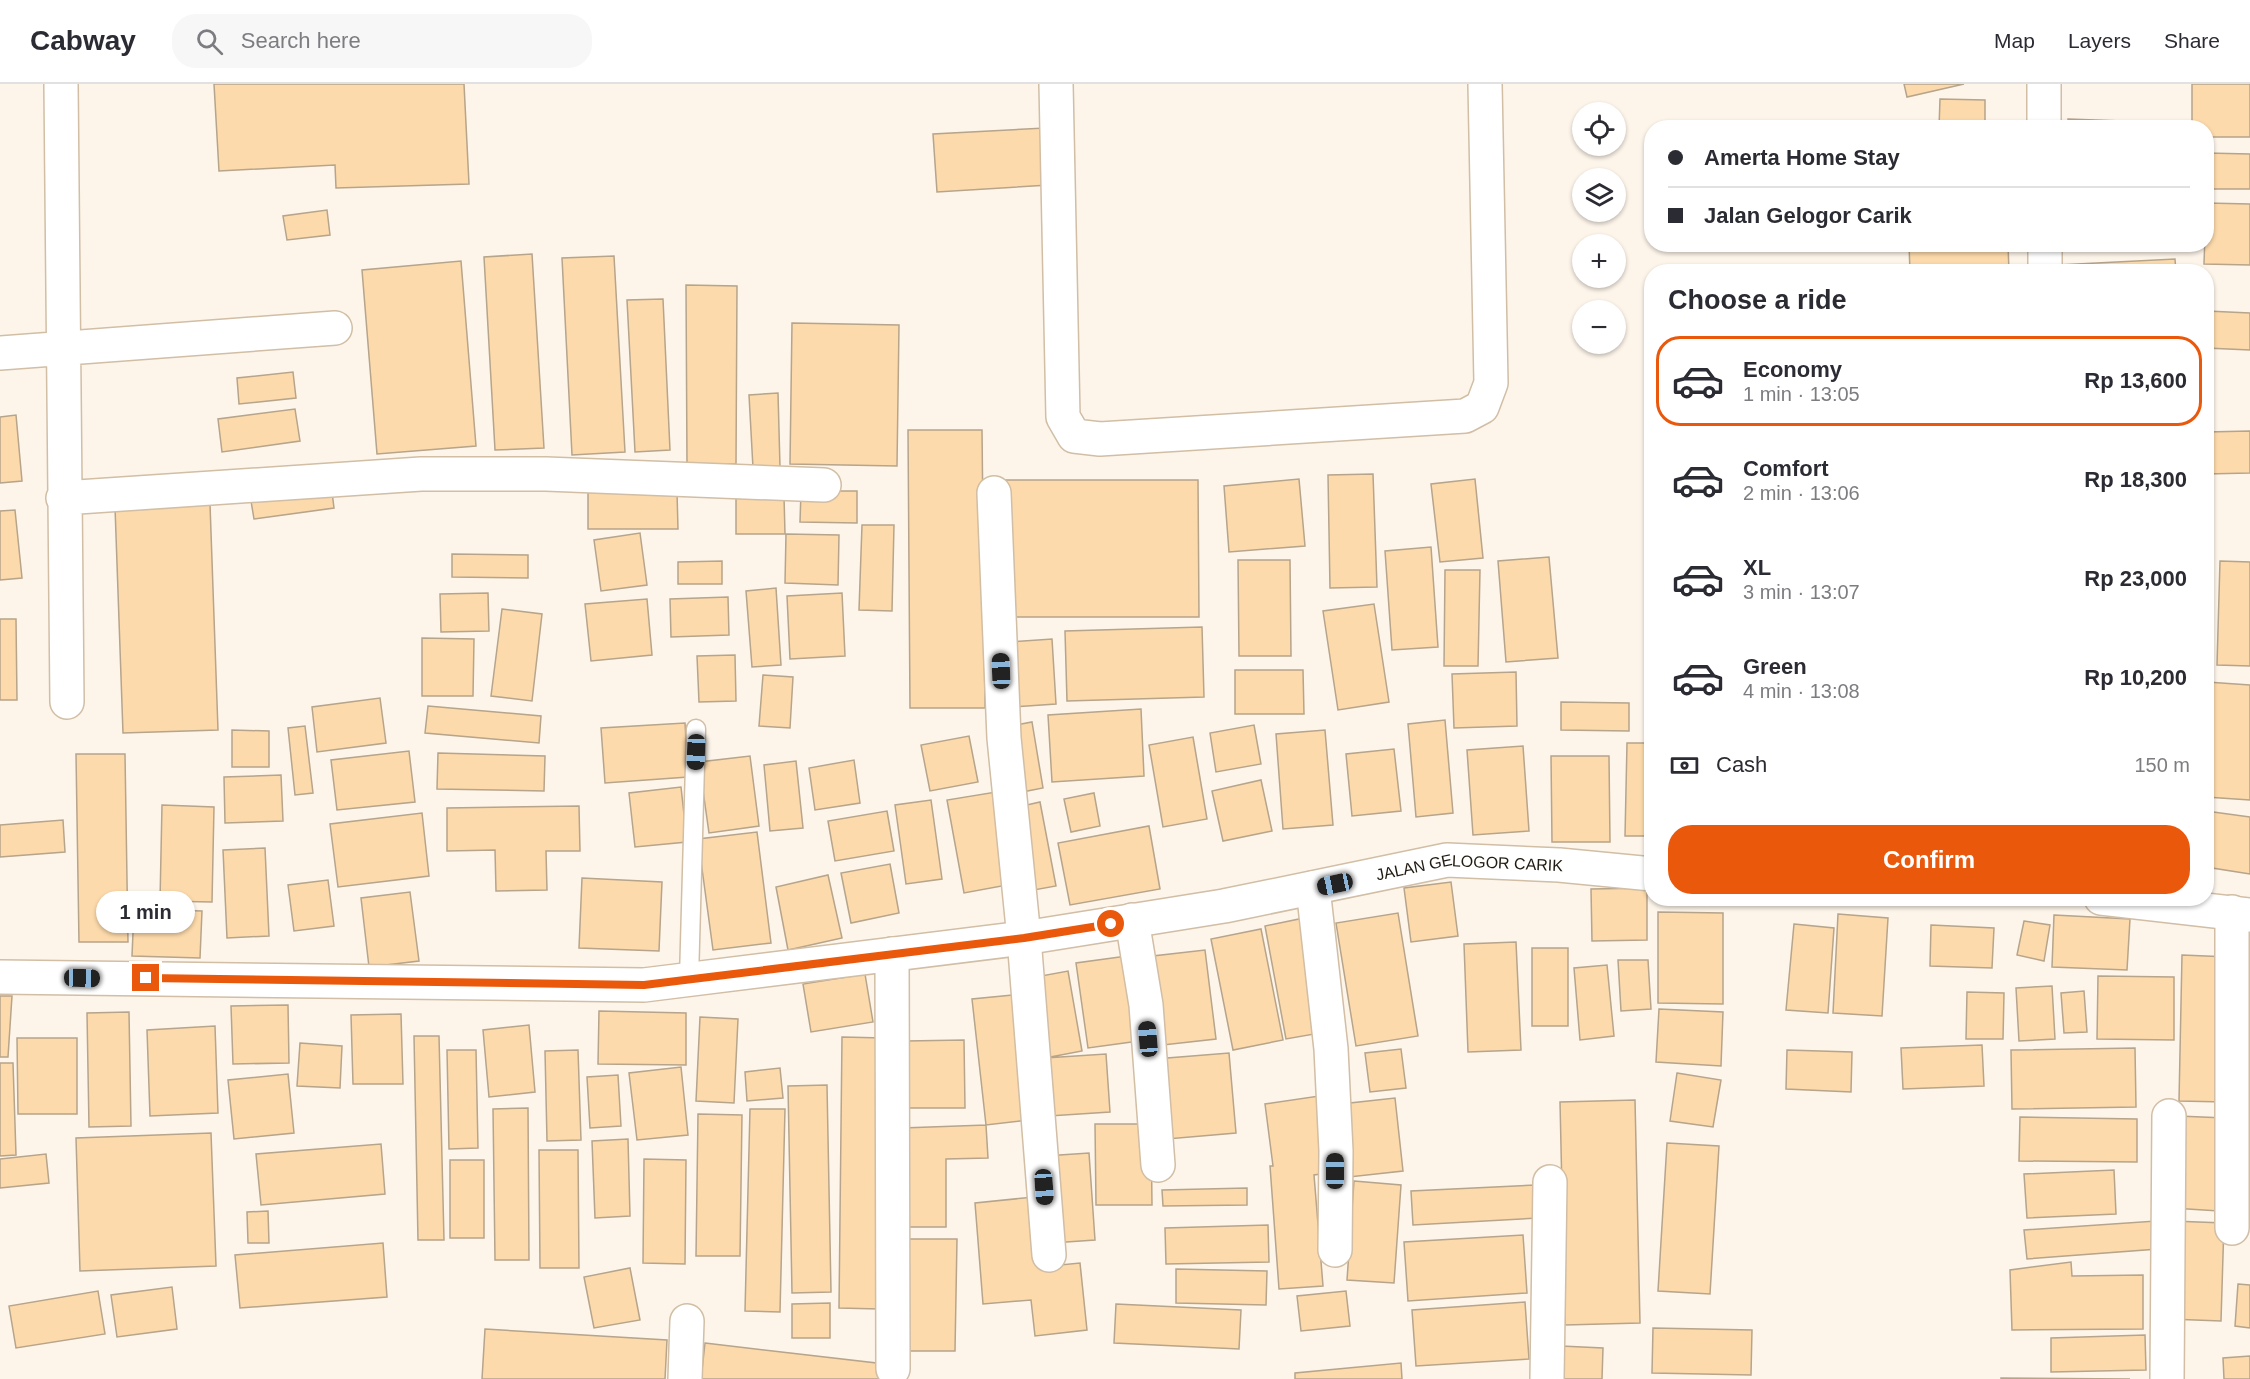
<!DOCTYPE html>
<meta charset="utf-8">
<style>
:root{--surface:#fff;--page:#f7f7f7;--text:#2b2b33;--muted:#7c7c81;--line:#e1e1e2;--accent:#ea580c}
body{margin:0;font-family:Helvetica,sans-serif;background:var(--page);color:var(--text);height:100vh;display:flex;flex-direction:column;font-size:22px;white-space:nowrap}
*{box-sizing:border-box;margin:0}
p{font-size:20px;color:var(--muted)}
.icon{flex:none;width:33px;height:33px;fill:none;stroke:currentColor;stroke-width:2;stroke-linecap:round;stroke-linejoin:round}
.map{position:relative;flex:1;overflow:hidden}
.side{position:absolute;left:1644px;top:180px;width:570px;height:642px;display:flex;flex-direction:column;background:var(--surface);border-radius:24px;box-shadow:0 2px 4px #0004}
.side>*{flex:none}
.hud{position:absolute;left:1644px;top:36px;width:570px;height:132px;border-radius:24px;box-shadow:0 2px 4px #0004;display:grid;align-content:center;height:132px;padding:0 24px;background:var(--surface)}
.controls{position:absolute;left:1572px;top:18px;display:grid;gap:12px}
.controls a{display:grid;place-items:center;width:54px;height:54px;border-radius:50%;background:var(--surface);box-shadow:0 2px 4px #0004;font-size:30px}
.end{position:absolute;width:27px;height:27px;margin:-14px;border:8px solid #ea580c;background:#fff;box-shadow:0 0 0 3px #fff}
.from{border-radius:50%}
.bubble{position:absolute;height:42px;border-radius:21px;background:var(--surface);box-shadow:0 2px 4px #0004;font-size:20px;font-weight:800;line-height:42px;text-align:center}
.car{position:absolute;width:18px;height:36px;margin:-18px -9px;border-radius:8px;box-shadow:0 0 4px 2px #0007;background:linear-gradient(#222 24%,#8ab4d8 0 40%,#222 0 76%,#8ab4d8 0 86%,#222 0)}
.hud b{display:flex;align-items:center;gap:21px;height:57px;font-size:22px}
.hud b+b{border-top:2px solid var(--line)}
.hud i{width:15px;height:15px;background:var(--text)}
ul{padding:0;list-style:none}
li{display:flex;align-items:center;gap:18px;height:90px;margin:0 12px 9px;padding:0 12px;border:3px solid transparent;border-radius:24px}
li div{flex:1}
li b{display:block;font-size:22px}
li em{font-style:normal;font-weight:800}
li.current{border-color:var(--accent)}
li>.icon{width:54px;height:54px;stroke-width:1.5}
h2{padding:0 24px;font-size:27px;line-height:72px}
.pay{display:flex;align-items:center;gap:15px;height:66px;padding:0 24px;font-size:22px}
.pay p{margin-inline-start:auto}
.action{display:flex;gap:12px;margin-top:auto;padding:12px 24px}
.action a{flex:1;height:69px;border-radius:24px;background:var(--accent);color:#fff;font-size:24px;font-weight:800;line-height:69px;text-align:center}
header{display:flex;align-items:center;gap:36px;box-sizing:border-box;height:84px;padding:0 30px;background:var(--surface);border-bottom:2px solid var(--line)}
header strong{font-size:28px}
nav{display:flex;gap:33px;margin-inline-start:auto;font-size:21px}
.search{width:420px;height:54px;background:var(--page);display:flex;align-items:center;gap:15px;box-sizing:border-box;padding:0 21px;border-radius:24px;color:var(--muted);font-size:22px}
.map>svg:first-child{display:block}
.building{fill:#fddaab;stroke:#b6a48b;stroke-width:1.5}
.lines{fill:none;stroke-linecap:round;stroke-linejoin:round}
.service-casing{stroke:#d1bea5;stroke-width:21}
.minor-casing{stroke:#d1bea5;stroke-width:36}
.tertiary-casing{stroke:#d1bea5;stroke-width:36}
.service{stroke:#fff;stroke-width:18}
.minor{stroke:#fff;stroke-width:33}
.tertiary{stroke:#fff;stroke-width:33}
.route{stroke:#ea580c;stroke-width:8}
.labels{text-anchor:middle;stroke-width:6;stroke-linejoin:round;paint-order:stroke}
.street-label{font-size:16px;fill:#201a10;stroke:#fdf5ea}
</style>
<header>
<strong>Cabway</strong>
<div class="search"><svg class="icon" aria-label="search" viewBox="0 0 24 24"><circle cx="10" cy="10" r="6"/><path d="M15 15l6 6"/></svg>Search here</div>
<nav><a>Map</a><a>Layers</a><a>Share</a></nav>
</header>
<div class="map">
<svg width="2250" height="1295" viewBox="0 0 2250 1295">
<rect width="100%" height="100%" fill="#fdf5ea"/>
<path class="building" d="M 214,0 L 464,0 L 469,100 L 336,104 L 335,81 L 219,87 Z
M 1904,0 L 1964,0 L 1907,13 Z
M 2192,0 L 2250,0 L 2250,53 L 2206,53 L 2206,44 L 2192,44 Z
M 1940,15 L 1985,16 L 1985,44 L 1939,44 Z
M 2068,35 L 2177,39 L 2176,44 L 2068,44 Z
M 1045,44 L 1049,101 L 937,108 L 933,50 Z
M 2206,69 L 2250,70 L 2250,105 L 2206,105 Z
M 2206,119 L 2250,120 L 2250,181 L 2204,180 Z
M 327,126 L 330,151 L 287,156 L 283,132 Z
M 1909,160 L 2008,160 L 2009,188 L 1910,188 Z
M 532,170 L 544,364 L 495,366 L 484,173 Z
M 614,172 L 625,368 L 572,371 L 562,174 Z
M 2175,175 L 2176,188 L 2058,188 L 2058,181 Z
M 461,177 L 476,362 L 377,370 L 362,186 Z
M 686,201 L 737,202 L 736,380 L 687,380 Z
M 663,215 L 670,366 L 635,368 L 627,216 Z
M 2207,227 L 2250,229 L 2250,266 L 2206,264 Z
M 792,239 L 899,241 L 897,382 L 790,380 Z
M 293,288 L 296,314 L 239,320 L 237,294 Z
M 778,309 L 780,383 L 753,384 L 749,311 Z
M 295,325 L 300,357 L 222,368 L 218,335 Z
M 16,331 L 22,397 L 0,399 L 0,333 Z
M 908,346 L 982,346 L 985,624 L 910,624 Z
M 2250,347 L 2250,389 L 2206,390 L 2206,348 Z
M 1373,390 L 1377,503 L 1330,504 L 1328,391 Z
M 1299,395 L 1305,462 L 1229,468 L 1224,402 Z
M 1475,395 L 1483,474 L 1440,478 L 1431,400 Z
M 1004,396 L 1198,396 L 1199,533 L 1005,533 Z
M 331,400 L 334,424 L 254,435 L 250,411 Z
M 801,407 L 857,407 L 857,439 L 800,438 Z
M 588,408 L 677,408 L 678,445 L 588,445 Z
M 784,412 L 785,450 L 736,450 L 736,413 Z
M 210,420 L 218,646 L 123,649 L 115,423 Z
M 15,426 L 22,494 L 0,496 L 0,427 Z
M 862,441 L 894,441 L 892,527 L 859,526 Z
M 640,449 L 647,501 L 601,507 L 594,456 Z
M 786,450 L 839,451 L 838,501 L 785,499 Z
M 1431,463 L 1438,563 L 1392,566 L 1385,467 Z
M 452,470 L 528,471 L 528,494 L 452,493 Z
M 1549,473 L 1558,574 L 1506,578 L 1498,477 Z
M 1238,476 L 1290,476 L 1291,572 L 1239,572 Z
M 722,477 L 722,500 L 678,500 L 678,478 Z
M 2220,477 L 2250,478 L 2250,582 L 2217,581 Z
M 1445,486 L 1480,486 L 1478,582 L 1444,582 Z
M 776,504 L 781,581 L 752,583 L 746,507 Z
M 488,509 L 489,547 L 441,548 L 440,510 Z
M 842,509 L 845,572 L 790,575 L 787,512 Z
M 728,513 L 729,551 L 671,553 L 670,515 Z
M 647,515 L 652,571 L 591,577 L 585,520 Z
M 1374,520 L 1389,618 L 1338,626 L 1323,527 Z
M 502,525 L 542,530 L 532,617 L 491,612 Z
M 0,535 L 16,535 L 17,616 L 0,616 Z
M 1202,543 L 1204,613 L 1067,617 L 1065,547 Z
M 422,554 L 474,555 L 473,612 L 422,612 Z
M 1052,555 L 1056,620 L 1012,623 L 1009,558 Z
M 735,571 L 736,617 L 699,618 L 697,572 Z
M 1235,586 L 1303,586 L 1304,630 L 1235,630 Z
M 1516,588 L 1517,642 L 1454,644 L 1452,590 Z
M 763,591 L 793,593 L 790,644 L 759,642 Z
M 2207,598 L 2250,601 L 2250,716 L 2206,713 Z
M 380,614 L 386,659 L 317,668 L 312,623 Z
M 1561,618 L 1629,619 L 1629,647 L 1561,646 Z
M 428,622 L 541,632 L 539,659 L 425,649 Z
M 1141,625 L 1144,692 L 1052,698 L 1048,631 Z
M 1445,636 L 1453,729 L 1416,733 L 1408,640 Z
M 1032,638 L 1043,704 L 1017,709 L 1006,643 Z
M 685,639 L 688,693 L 605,699 L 601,644 Z
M 1254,641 L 1261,680 L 1216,688 L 1210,649 Z
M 305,642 L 313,709 L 295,711 L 288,644 Z
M 232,646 L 269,647 L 269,683 L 232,683 Z
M 1325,646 L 1333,741 L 1283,745 L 1276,650 Z
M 969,652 L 978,698 L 930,707 L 921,661 Z
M 1193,653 L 1207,735 L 1163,743 L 1149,661 Z
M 1627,659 L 1652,659 L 1652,752 L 1625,752 Z
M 1523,662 L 1529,747 L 1473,751 L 1467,666 Z
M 1394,665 L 1401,727 L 1352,732 L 1346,670 Z
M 409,667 L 415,718 L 337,726 L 331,676 Z
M 438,669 L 545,672 L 544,707 L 437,705 Z
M 76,670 L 125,670 L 128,858 L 79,858 Z
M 750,672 L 759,742 L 709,749 L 699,678 Z
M 1551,672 L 1609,672 L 1610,758 L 1552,758 Z
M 854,676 L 860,719 L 815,726 L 809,684 Z
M 796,677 L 803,744 L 770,747 L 764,681 Z
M 281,691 L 283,737 L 225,739 L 224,693 Z
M 1261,696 L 1272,747 L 1223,757 L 1212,707 Z
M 681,703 L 687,758 L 635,763 L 629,709 Z
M 1002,707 L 1018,799 L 964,809 L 947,716 Z
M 1094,709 L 1100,742 L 1071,748 L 1064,715 Z
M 931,716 L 942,795 L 906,800 L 895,721 Z
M 1040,718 L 1056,802 L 1034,806 L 1018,723 Z
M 162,721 L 214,723 L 212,818 L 160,817 Z
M 579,722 L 580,767 L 546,767 L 547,806 L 496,807 L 495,766 L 447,767 L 447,724 Z
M 887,727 L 894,767 L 835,777 L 828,737 Z
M 2206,727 L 2250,733 L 2250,790 L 2206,783 Z
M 422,729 L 429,792 L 338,803 L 330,740 Z
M 63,736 L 65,768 L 0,773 L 0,741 Z
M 1149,742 L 1160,805 L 1070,821 L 1058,759 Z
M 757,748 L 771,859 L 713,866 L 698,755 Z
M 265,764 L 269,852 L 227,854 L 223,766 Z
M 890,780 L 899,829 L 851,839 L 841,789 Z
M 828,791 L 842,854 L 788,866 L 776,803 Z
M 582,794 L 662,798 L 659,867 L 579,864 Z
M 328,796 L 334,842 L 294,847 L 288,801 Z
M 1451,798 L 1458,852 L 1411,858 L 1404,804 Z
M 1647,804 L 1647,856 L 1592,857 L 1591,805 Z
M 410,808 L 419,877 L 369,883 L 361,814 Z
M 134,825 L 202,827 L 200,874 L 132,872 Z
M 1658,828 L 1723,829 L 1723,920 L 1658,919 Z
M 1398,829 L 1418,952 L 1356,962 L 1336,839 Z
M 1838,830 L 1888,834 L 1882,932 L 1833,929 Z
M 2054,831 L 2130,835 L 2127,886 L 2052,883 Z
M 1304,834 L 1326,948 L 1286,955 L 1265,842 Z
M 2024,837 L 2050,841 L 2044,877 L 2017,871 Z
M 1794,840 L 1834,844 L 1828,929 L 1786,926 Z
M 1931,841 L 1994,844 L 1992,884 L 1930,882 Z
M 1261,845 L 1283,956 L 1233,966 L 1211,855 Z
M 1516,858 L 1521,966 L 1468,968 L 1464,860 Z
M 1532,864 L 1568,864 L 1568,942 L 1532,942 Z
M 1205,866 L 1216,955 L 1154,962 L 1144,873 Z
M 1134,871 L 1146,956 L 1088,964 L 1076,879 Z
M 2182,871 L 2229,873 L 2225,1018 L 2179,1017 Z
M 1618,876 L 1648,876 L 1651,925 L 1621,927 Z
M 1607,881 L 1614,952 L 1580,956 L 1574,884 Z
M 1068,887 L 1082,967 L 1045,974 L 1030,894 Z
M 865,890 L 873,938 L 811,948 L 803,900 Z
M 2098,892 L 2174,893 L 2174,956 L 2097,955 Z
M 2052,902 L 2055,955 L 2019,957 L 2016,904 Z
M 2084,907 L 2087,948 L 2064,949 L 2061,909 Z
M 1967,908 L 2004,909 L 2003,955 L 1966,955 Z
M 1022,910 L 1036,1035 L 986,1041 L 972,915 Z
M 0,912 L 12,912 L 8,973 L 0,973 Z
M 288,921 L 289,979 L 233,980 L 231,922 Z
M 1659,925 L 1723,928 L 1721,982 L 1656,978 Z
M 599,927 L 686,929 L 686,981 L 598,980 Z
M 129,928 L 131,1042 L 89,1043 L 87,929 Z
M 401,930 L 403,1000 L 353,1000 L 351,931 Z
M 700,933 L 738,935 L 734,1019 L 696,1017 Z
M 529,941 L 535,1008 L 489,1013 L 483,946 Z
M 215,942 L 218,1029 L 150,1032 L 147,946 Z
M 414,952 L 439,952 L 444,1156 L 418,1156 Z
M 842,953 L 883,954 L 879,1225 L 839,1224 Z
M 17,954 L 77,954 L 77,1030 L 18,1030 Z
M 964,956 L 965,1024 L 907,1024 L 906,957 Z
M 300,959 L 342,962 L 340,1004 L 297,1002 Z
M 1982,961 L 1984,1002 L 1903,1005 L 1901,964 Z
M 2135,964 L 2136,1023 L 2012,1025 L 2011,966 Z
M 1401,965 L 1406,1004 L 1370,1008 L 1365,969 Z
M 447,966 L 476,966 L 478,1064 L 449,1065 Z
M 578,966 L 581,1056 L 547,1057 L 545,967 Z
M 1787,966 L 1852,968 L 1851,1008 L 1786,1005 Z
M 1229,969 L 1236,1049 L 1167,1055 L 1155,975 Z
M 1106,970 L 1110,1028 L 1049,1032 L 1045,974 Z
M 0,979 L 13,979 L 16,1071 L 0,1072 Z
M 681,983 L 688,1051 L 637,1056 L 629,989 Z
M 780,984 L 783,1014 L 747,1017 L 745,988 Z
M 1677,989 L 1721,996 L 1713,1043 L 1670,1037 Z
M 288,990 L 294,1049 L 234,1055 L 228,996 Z
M 618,991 L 621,1042 L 590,1044 L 587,993 Z
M 827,1001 L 831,1208 L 792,1209 L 788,1002 Z
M 1319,1012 L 1328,1089 L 1314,1091 L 1323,1202 L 1279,1205 L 1270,1082 L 1273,1082 L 1265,1020 Z
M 1395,1014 L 1403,1087 L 1349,1093 L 1341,1020 Z
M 1635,1016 L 1640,1239 L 1565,1241 L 1560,1018 Z
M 528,1024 L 529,1176 L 495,1176 L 493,1025 Z
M 750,1025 L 785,1025 L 780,1228 L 745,1227 Z
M 698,1030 L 742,1031 L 740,1172 L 696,1172 Z
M 2178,1032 L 2225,1034 L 2219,1127 L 2172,1124 Z
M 2020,1033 L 2137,1035 L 2137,1078 L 2019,1077 Z
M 1095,1040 L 1151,1040 L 1152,1121 L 1096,1121 Z
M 986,1041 L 988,1074 L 946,1075 L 946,1143 L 906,1143 L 902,1044 Z
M 211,1049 L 216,1182 L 80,1187 L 76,1054 Z
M 628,1055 L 630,1132 L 595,1134 L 592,1057 Z
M 1667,1059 L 1719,1062 L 1710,1210 L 1658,1207 Z
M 381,1060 L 385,1110 L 261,1121 L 256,1070 Z
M 539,1066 L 578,1066 L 579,1184 L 540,1184 Z
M 1089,1069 L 1095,1156 L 1052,1159 L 1045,1072 Z
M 46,1070 L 49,1099 L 0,1104 L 0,1075 Z
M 644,1075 L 686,1076 L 685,1180 L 643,1179 Z
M 450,1076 L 484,1076 L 484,1154 L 450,1154 Z
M 2114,1086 L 2116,1130 L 2027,1134 L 2024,1090 Z
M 1354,1097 L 1401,1101 L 1394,1199 L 1347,1196 Z
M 1536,1101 L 1538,1134 L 1413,1141 L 1411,1107 Z
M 1247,1104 L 1247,1121 L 1163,1122 L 1162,1106 Z
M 1034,1113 L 1040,1183 L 1080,1179 L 1087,1246 L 1035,1252 L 1031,1216 L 983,1220 L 975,1119 Z
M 268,1127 L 269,1159 L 248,1159 L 247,1128 Z
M 2156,1137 L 2158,1165 L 2027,1175 L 2024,1146 Z
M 2172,1137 L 2224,1139 L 2221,1237 L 2169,1235 Z
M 1268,1141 L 1269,1178 L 1166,1180 L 1165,1144 Z
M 1523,1151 L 1527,1209 L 1408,1217 L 1404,1158 Z
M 903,1155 L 957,1155 L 955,1267 L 901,1267 Z
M 383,1159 L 387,1213 L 240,1224 L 235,1171 Z
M 2071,1178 L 2072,1192 L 2143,1191 L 2143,1245 L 2012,1246 L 2010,1186 Z
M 630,1184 L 640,1236 L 594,1244 L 584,1193 Z
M 1176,1185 L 1267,1187 L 1266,1221 L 1176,1219 Z
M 2238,1200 L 2250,1201 L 2250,1244 L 2235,1242 Z
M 172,1203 L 177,1245 L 117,1253 L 111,1211 Z
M 98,1207 L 105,1250 L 16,1264 L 9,1222 Z
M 1346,1207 L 1350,1242 L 1301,1247 L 1297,1212 Z
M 1525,1218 L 1529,1275 L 1416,1282 L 1412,1226 Z
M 830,1219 L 830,1254 L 792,1254 L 792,1220 Z
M 1116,1220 L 1241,1226 L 1239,1265 L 1114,1259 Z
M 1653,1244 L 1752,1246 L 1751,1291 L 1652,1289 Z
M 485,1245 L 667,1256 L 665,1295 L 482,1295 Z
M 2145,1251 L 2146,1286 L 2051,1288 L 2051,1254 Z
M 705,1259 L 885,1280 L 883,1295 L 701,1295 Z
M 1561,1262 L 1603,1264 L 1602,1295 L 1559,1295 Z
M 2250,1272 L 2250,1295 L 2224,1295 L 2223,1274 Z
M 1401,1279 L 1402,1295 L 1295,1295 L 1295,1289 Z
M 2001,1294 L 2130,1295 L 2001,1295 Z"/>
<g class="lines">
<g class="service-casing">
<path id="service" d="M 689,895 L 696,645"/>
</g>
<g class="minor-casing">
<path id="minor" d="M 61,0 L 67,618
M 1056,0 L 1063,333 L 1074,352 L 1100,355 L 1465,332 L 1482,323 L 1491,299 L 1485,0
M 2044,0 L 2044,44
M 2045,160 L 2045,188
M 0,269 L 335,244
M 994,409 L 1004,654 L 1024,854 L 1049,1171
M 63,414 L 421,390 L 546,390 L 824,401
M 1313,804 L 1331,965 L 1336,1067 L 1335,1166
M 1132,836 L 1146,921 L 1158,1081
M 892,870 L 893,1285
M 2232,1144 L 2232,828
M 685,1295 L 687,1237
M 1547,1295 L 1550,1098
M 2167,1295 L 2169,1032"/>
</g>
<g class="tertiary-casing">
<g id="tertiary">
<path d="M 2101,814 L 2250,831"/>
<path id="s1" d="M 0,893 L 644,901 L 1024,854 L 1224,822 L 1447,776 L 1559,781 L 1652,790"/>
</g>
</g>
<use href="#service" class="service"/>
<use href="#minor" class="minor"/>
<use href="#tertiary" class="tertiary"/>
</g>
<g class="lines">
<path class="route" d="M 146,894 L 644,901 L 1024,854 L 1111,840"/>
</g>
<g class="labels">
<g class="street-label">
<text dy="6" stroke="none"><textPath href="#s1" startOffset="1479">JALAN GELOGOR CARIK</textPath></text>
</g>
</g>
</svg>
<div class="controls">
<a><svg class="icon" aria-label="locate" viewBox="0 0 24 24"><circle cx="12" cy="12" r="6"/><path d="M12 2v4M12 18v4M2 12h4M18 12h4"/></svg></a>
<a><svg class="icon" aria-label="layers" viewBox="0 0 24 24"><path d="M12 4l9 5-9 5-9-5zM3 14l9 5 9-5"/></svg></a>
<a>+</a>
<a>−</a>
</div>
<i class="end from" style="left:1111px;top:840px"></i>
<i class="end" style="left:146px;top:894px"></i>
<div class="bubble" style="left:96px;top:807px;width:99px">1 min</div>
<i class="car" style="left:1001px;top:587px;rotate:358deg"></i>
<i class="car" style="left:696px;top:668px;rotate:182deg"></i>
<i class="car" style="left:1335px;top:800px;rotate:258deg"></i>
<i class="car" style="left:82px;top:894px;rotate:91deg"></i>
<i class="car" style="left:1148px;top:955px;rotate:355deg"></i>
<i class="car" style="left:1335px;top:1087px;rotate:0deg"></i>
<i class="car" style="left:1044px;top:1103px;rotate:176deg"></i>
<div class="hud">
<b><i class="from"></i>Amerta Home Stay</b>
<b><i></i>Jalan Gelogor Carik</b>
</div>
<section class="side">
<h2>Choose a ride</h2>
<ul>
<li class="current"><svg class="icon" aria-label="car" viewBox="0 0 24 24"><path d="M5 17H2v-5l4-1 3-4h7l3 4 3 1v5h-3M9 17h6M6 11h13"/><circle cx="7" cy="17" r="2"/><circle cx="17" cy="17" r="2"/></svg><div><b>Economy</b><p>1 min · 13:05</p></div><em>Rp 13,600</em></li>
<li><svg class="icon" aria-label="car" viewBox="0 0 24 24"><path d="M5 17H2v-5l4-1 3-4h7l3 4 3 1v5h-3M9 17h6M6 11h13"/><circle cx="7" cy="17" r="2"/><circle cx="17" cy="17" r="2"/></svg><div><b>Comfort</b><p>2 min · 13:06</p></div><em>Rp 18,300</em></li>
<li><svg class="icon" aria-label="car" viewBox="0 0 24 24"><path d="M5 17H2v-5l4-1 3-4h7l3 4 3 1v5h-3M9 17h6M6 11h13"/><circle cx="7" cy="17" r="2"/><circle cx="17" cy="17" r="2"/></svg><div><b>XL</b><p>3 min · 13:07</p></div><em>Rp 23,000</em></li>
<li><svg class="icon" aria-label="car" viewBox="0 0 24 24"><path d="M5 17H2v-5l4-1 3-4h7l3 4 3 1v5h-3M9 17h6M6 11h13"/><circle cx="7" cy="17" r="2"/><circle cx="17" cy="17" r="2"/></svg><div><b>Green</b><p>4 min · 13:08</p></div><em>Rp 10,200</em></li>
</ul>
<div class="pay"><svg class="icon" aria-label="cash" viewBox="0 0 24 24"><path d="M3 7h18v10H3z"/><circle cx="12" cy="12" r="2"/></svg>Cash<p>150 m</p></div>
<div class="action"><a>Confirm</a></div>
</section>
</div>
